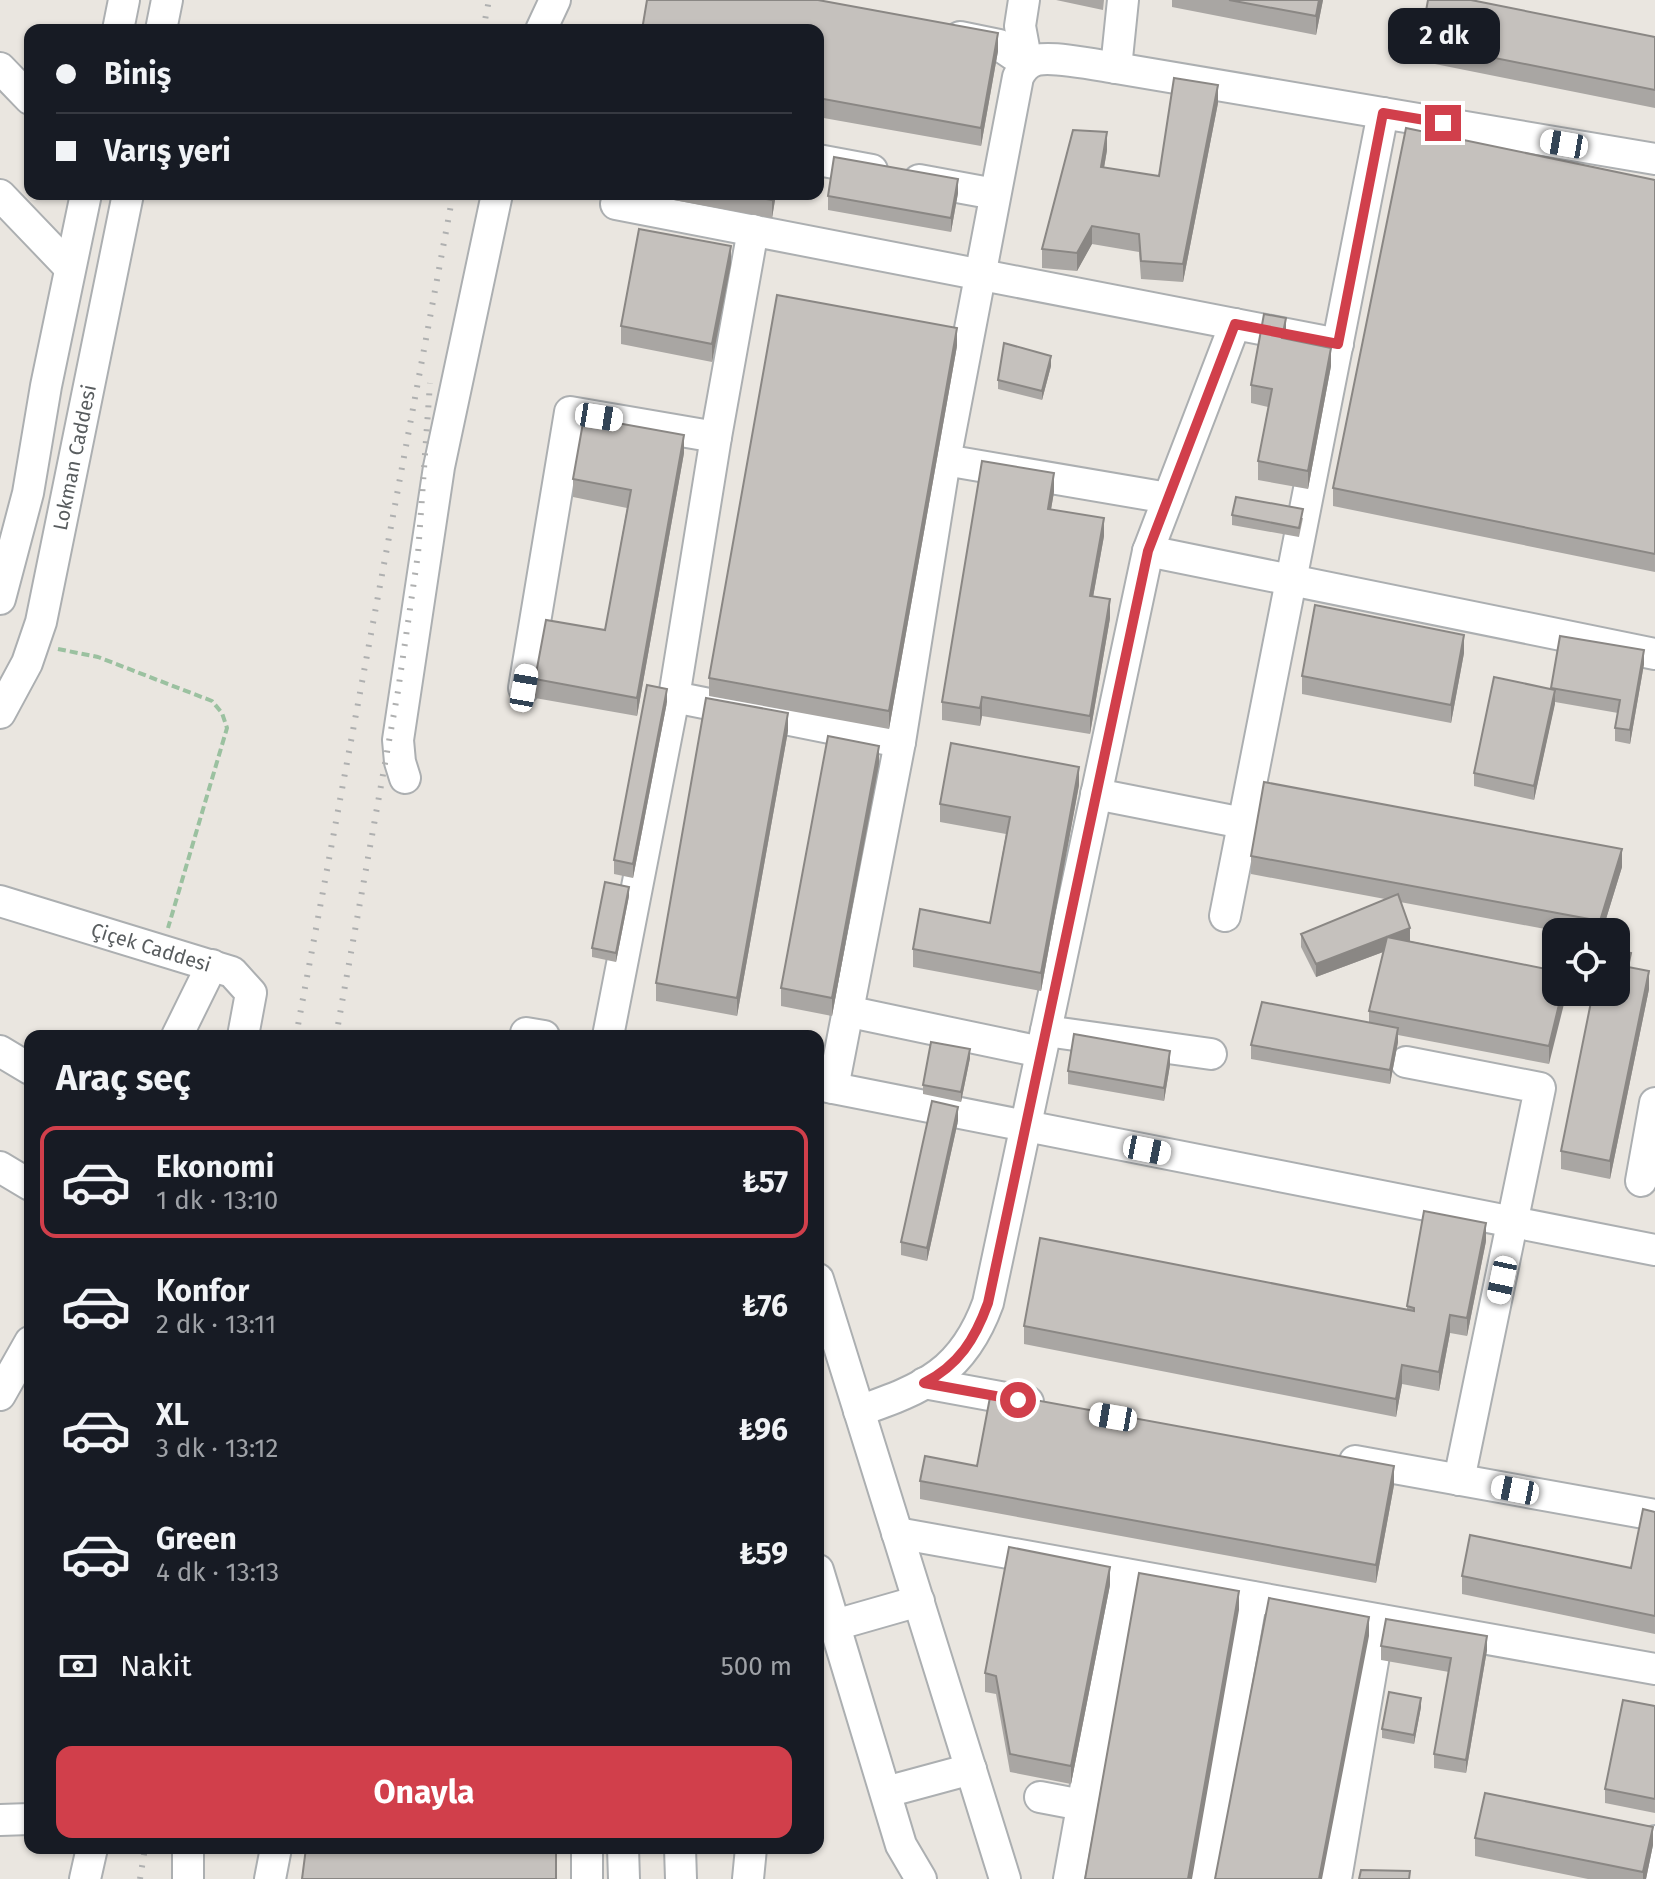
<!DOCTYPE html>
<html lang="tr">
<meta charset="utf-8">
<style>
:root{--surface:#171b24;--page:#20242c;--text:#f1f3f6;--muted:#9ea1a6;--line:#363941;--accent:#d13f4b}
body{margin:0;font-family:"Fira Sans",sans-serif;background:var(--page);color:var(--text);height:100vh;display:flex;flex-direction:column;font-size:30px;white-space:nowrap}
*{box-sizing:border-box;margin:0}
p{font-size:26px;color:var(--muted)}
.icon{flex:none;width:44px;height:44px;fill:none;stroke:currentColor;stroke-width:2;stroke-linecap:round;stroke-linejoin:round}
.map{position:relative;flex:1;overflow:hidden}
.panel{position:absolute;left:24px;top:1030px;width:800px;height:824px;display:flex;flex-direction:column;background:var(--surface);border-radius:16px;box-shadow:0 2px 6px #0004}
.panel>*{flex:none}
.top-card{position:absolute;left:24px;top:24px;width:800px;height:176px;border-radius:16px;box-shadow:0 2px 6px #0004;display:grid;align-content:center;height:176px;padding:0 32px;background:var(--surface)}
.tools{position:absolute;left:1542px;top:918px;display:grid;gap:16px}
.tools a{display:grid;place-items:center;width:88px;height:88px;border-radius:16px;background:var(--surface);box-shadow:0 2px 6px #0004;font-size:40px}
.end{position:absolute;width:36px;height:36px;margin:-18px;border:10px solid #d13f4b;background:#fff;box-shadow:0 0 0 4px #fff}
.from{border-radius:50%}
.bubble{position:absolute;height:56px;border-radius:16px;background:var(--surface);box-shadow:0 2px 6px #0004;font-size:26px;font-weight:700;line-height:56px;text-align:center}
.car{position:absolute;width:24px;height:48px;margin:-24px -12px;border-radius:10px;box-shadow:0 0 6px 2px #0007;background:linear-gradient(#fff 24%,#345 0 40%,#fff 0 76%,#345 0 86%,#fff 0)}
.top-card b{display:flex;align-items:center;gap:28px;height:76px;font-size:30px}
.top-card b+b{border-top:2px solid var(--line)}
.top-card i{width:20px;height:20px;background:var(--text)}
ul{padding:0;list-style:none}
li{display:flex;align-items:center;gap:24px;height:112px;margin:0 16px 12px;padding:0 16px;border:4px solid transparent;border-radius:16px}
li div{flex:1}
li b{display:block;font-size:30px}
li em{font-style:normal;font-weight:700}
li.current{border-color:var(--accent)}
li>.icon{width:72px;height:72px;stroke-width:1.5}
h2{padding:0 32px;font-size:36px;line-height:96px}
.pay{display:flex;align-items:center;gap:20px;height:88px;padding:0 32px;font-size:30px}
.pay p{margin-inline-start:auto}
.primary-button{display:flex;gap:16px;margin-top:auto;padding:16px 32px}
.primary-button a{flex:1;height:92px;border-radius:16px;background:var(--accent);color:#fff;font-size:32px;font-weight:700;line-height:92px;text-align:center}
.map>svg:first-child{display:block}
.lines{fill:none;stroke-linecap:round;stroke-linejoin:round}
.minor-casing{stroke:#acafb1;stroke-width:34}
.path{stroke:#9bc1a0;stroke-width:4;stroke-dasharray:8 4;stroke-linecap:butt}
.minor{stroke:#fff;stroke-width:30}
.rail{stroke:#afb0b0;stroke-width:6;stroke-dasharray:2 10;stroke-linecap:butt}
.wall{fill:#a9a6a3}
.shaded-wall{fill:#8a8784}
.building{fill:#c5c1bd;stroke:#8a8784;stroke-width:2}
.route{stroke:#d13f4b;stroke-width:10}
.labels{text-anchor:middle;stroke-width:7;stroke-linejoin:round;paint-order:stroke}
.street-label{font-size:20px;fill:#595d5f;stroke:#fff}
</style>
<div class="map">
<svg width="1655" height="1879" viewBox="0 0 1655 1879">
<rect width="100%" height="100%" fill="#eae6e0"/>
<g class="lines">
<g class="minor-casing">
<g id="minor">
<path d="M 1024,0 L 1020,26 L 1027,64"/>
<path d="M 118,30 L 124,0"/>
<path d="M 161,30 L 167,0"/>
<path d="M 541,30 L 555,0"/>
<path d="M 960,37 L 999,45 L 1027,64"/>
<path d="M 0,68 L 30,99"/>
<path d="M 1116,68 L 1123,0"/>
<path d="M 818,160 L 872,170"/>
<path d="M 919,180 L 995,194"/>
<path d="M 0,195 L 70,268"/>
<path d="M 616,204 L 1338,344"/>
<path d="M 945,460 L 1168,498"/>
<path d="M 1148,551 L 1655,654"/>
<path d="M 0,599 L 28,493 L 46,386 L 86,194"/>
<path d="M 524,688 L 570,412 L 716,437"/>
<path d="M 674,697 L 900,742"/>
<path id="s1" d="M 0,713 L 27,663 L 41,622 L 128,194"/>
<path d="M 405,778 L 400,762 L 398,740 L 439,467 L 497,194"/>
<path d="M 1096,794 L 1243,823"/>
<path id="s2" d="M 0,901 L 232,972 L 251,993 L 243,1036"/>
<path d="M 1225,916 L 1383,113"/>
<path d="M 846,1011 L 1041,1052"/>
<path d="M 1046,1031 L 1211,1054"/>
<path d="M 526,1033 L 544,1036"/>
<path d="M 177,1036 L 212,965"/>
<path d="M 608,1036 L 674,697 L 716,437 L 753,230"/>
<path d="M 0,1051 L 30,1069"/>
<path d="M 1406,1062 L 1540,1088 L 1459,1480"/>
<path d="M 818,1085 L 1655,1250"/>
<path d="M 833,1088 L 900,742 L 945,460 L 1018,77 C 1022,69 1027,62 1037,60 C 1053,56 1097,65 1116,68 L 1655,159"/>
<path d="M 0,1167 L 30,1185"/>
<path d="M 1641,1181 L 1655,1103"/>
<path d="M 818,1279 L 1005,1879"/>
<path d="M 924,1383 L 1028,1402"/>
<path d="M 0,1395 L 30,1342"/>
<path d="M 859,1411 C 925,1388 963,1372 988,1303 L 1148,551 L 1235,324"/>
<path d="M 1355,1461 L 1655,1515"/>
<path d="M 897,1533 L 1655,1669"/>
<path d="M 818,1570 L 901,1845 L 921,1879"/>
<path d="M 835,1625 L 919,1601"/>
<path d="M 886,1792 L 971,1769"/>
<path d="M 1040,1797 L 1082,1805"/>
<path d="M 0,1820 L 30,1819"/>
<path d="M 188,1848 L 188,1879"/>
<path d="M 587,1848 L 587,1879"/>
<path d="M 623,1848 L 624,1879"/>
<path d="M 680,1848 L 681,1879"/>
<path d="M 85,1879 L 92,1848"/>
<path d="M 270,1879 L 276,1848"/>
<path d="M 748,1879 L 751,1848"/>
<path d="M 1069,1879 L 1124,1574"/>
<path d="M 1202,1879 L 1252,1597"/>
<path d="M 1336,1879 L 1380,1620"/>
<path d="M 1648,1879 L 1655,1841"/>
</g>
</g>
<path class="path" d="M 58,649 L 98,657 L 212,701 L 222,713 L 227,728 L 168,928"/>
<use href="#minor" class="minor"/>
<path class="rail" d="M 483,30 L 489,0
M 296,1036 L 453,194
M 336,1036 L 398,691 L 418,554 L 430,383
M 140,1879 L 145,1848"/>
</g>
<path class="wall" d="M 1056,0 L 1104,0 L 1103,10 Z
M 1172,0 L 1323,0 L 1316,35 L 1172,7 Z
M 818,30 L 998,51 L 981,146 L 818,117 Z
M 1655,37 L 1655,108 L 1420,61 L 1420,43 Z
M 1218,103 L 1183,282 L 1141,279 L 1139,252 L 1092,244 L 1077,271 L 1042,268 L 1042,249 L 1107,150 L 1104,168 L 1159,176 Z
M 1655,180 L 1655,572 L 1333,506 L 1333,488 Z
M 958,193 L 951,232 L 828,210 L 828,196 Z
M 641,194 L 776,194 L 772,218 Z
M 731,264 L 712,362 L 621,344 L 621,326 Z
M 1286,336 L 1285,339 L 1331,366 L 1308,489 L 1258,480 L 1258,461 L 1268,407 L 1251,403 L 1251,385 Z
M 957,346 L 889,729 L 709,696 L 709,678 Z
M 1051,366 L 1042,400 L 998,389 L 998,380 Z
M 684,453 L 637,716 L 535,698 L 535,679 L 605,630 L 627,508 L 573,497 L 573,479 Z
M 1054,492 L 1051,509 L 1104,536 L 1093,597 L 1110,618 L 1090,734 L 982,716 L 980,726 L 942,720 L 942,702 Z
M 1232,515 L 1303,518 L 1299,537 L 1232,525 Z
M 1560,636 L 1644,664 L 1630,744 L 1615,741 L 1615,728 L 1618,713 L 1555,702 L 1534,800 L 1474,786 L 1474,773 L 1551,690 Z
M 1464,653 L 1451,723 L 1302,694 L 1302,676 Z
M 667,702 L 633,878 L 614,874 L 614,860 Z
M 788,731 L 737,1016 L 656,1001 L 656,983 Z
M 879,764 L 832,1016 L 781,1006 L 781,988 Z
M 1079,785 L 1041,991 L 913,967 L 913,949 L 990,923 L 1006,834 L 940,822 L 940,804 Z
M 1251,856 L 1622,867 L 1602,932 L 1561,932 L 1400,902 L 1410,941 L 1556,971 L 1549,1064 L 1398,1035 L 1398,1042 L 1390,1084 L 1251,1059 L 1251,1045 L 1369,1023 L 1369,1011 L 1383,952 L 1316,977 L 1301,947 L 1301,934 L 1385,899 L 1251,874 Z
M 629,896 L 616,962 L 592,957 L 592,948 Z
M 1631,968 L 1649,989 L 1610,1179 L 1561,1169 L 1561,1151 Z
M 970,1058 L 961,1102 L 923,1094 L 923,1085 Z
M 1170,1065 L 1164,1101 L 1068,1084 L 1068,1071 Z
M 958,1121 L 927,1261 L 901,1255 L 901,1242 Z
M 1486,1241 L 1467,1336 L 1450,1333 L 1439,1391 L 1402,1384 L 1396,1417 L 1024,1344 L 1024,1326 L 1407,1309 L 1407,1306 Z
M 977,1466 L 1394,1485 L 1376,1583 L 920,1499 L 920,1481 Z
M 1655,1512 L 1655,1634 L 1462,1594 L 1462,1576 L 1631,1568 Z
M 1110,1585 L 1071,1784 L 1010,1772 L 996,1694 L 985,1692 L 985,1673 Z
M 1381,1646 L 1487,1650 L 1466,1773 L 1434,1768 L 1434,1754 L 1449,1672 L 1381,1660 Z
M 1655,1706 L 1655,1813 L 1605,1803 L 1605,1789 Z
M 1421,1707 L 1414,1744 L 1382,1738 L 1382,1729 Z
M 1475,1838 L 1653,1845 L 1646,1879 L 1588,1879 L 1475,1856 Z"/>
<path class="shaded-wall" d="M 1319,0 L 1323,0 L 1316,35 L 1316,16 Z
M 998,33 L 998,51 L 981,146 L 981,128 Z
M 1218,85 L 1218,103 L 1183,282 L 1183,264 Z
M 1107,132 L 1107,150 L 1101,185 L 1101,167 Z
M 958,179 L 958,193 L 951,232 L 951,218 Z
M 773,194 L 776,194 L 772,218 L 772,200 Z
M 1092,226 L 1092,244 L 1077,271 L 1077,253 Z
M 731,246 L 731,264 L 712,362 L 712,344 Z
M 1286,318 L 1286,336 L 1282,356 L 1282,338 Z
M 957,328 L 957,346 L 889,729 L 889,711 Z
M 1331,348 L 1331,366 L 1308,489 L 1308,471 Z
M 1051,356 L 1051,366 L 1042,400 L 1042,391 Z
M 684,435 L 684,453 L 637,716 L 637,698 Z
M 1054,473 L 1054,492 L 1048,527 L 1048,509 Z
M 1104,518 L 1104,536 L 1090,614 L 1090,596 Z
M 1110,599 L 1110,618 L 1090,734 L 1090,716 Z
M 1464,635 L 1464,653 L 1451,723 L 1451,705 Z
M 1644,650 L 1644,664 L 1630,744 L 1630,730 Z
M 667,689 L 667,702 L 633,878 L 633,864 Z
M 1555,690 L 1555,704 L 1534,800 L 1534,786 Z
M 982,697 L 982,716 L 980,726 L 980,708 Z
M 788,713 L 788,731 L 737,1016 L 737,998 Z
M 879,746 L 879,764 L 832,1016 L 832,998 Z
M 1079,767 L 1079,785 L 1041,991 L 1041,973 Z
M 1622,849 L 1622,867 L 1602,932 L 1600,932 L 1600,921 Z
M 629,887 L 629,896 L 616,962 L 616,953 Z
M 1410,928 L 1410,942 L 1316,977 L 1316,964 Z
M 1649,971 L 1649,989 L 1610,1179 L 1610,1161 Z
M 1562,992 L 1567,992 L 1549,1064 L 1549,1046 Z
M 1398,1028 L 1398,1042 L 1390,1084 L 1390,1070 Z
M 970,1049 L 970,1058 L 961,1102 L 961,1092 Z
M 1170,1051 L 1170,1065 L 1164,1101 L 1164,1088 Z
M 958,1107 L 958,1121 L 927,1261 L 927,1248 Z
M 1486,1223 L 1486,1241 L 1467,1336 L 1467,1318 Z
M 1450,1315 L 1450,1333 L 1439,1391 L 1439,1372 Z
M 1402,1365 L 1402,1384 L 1396,1417 L 1396,1399 Z
M 1394,1466 L 1394,1485 L 1376,1583 L 1376,1565 Z
M 1110,1567 L 1110,1585 L 1071,1784 L 1071,1766 Z
M 1239,1591 L 1239,1610 L 1192,1879 L 1188,1879 Z
M 1369,1617 L 1369,1636 L 1322,1879 L 1319,1879 Z
M 1487,1636 L 1487,1650 L 1466,1773 L 1466,1760 Z
M 1421,1698 L 1421,1707 L 1414,1744 L 1414,1735 Z
M 1653,1827 L 1653,1845 L 1646,1879 L 1643,1879 L 1643,1872 Z"/>
<path class="building" d="M 647,0 L 818,0 L 998,33 L 981,128 L 818,98 L 818,30 L 642,30 Z
M 1229,0 L 1319,0 L 1316,16 Z
M 1428,0 L 1471,0 L 1655,37 L 1655,90 L 1420,43 Z
M 1174,78 L 1218,85 L 1183,264 L 1141,261 L 1139,234 L 1092,226 L 1077,253 L 1042,249 L 1073,130 L 1107,132 L 1101,167 L 1159,176 Z
M 1406,128 L 1655,180 L 1655,554 L 1333,488 Z
M 834,157 L 958,179 L 951,218 L 828,196 Z
M 738,194 L 773,194 L 772,200 Z
M 639,229 L 731,246 L 712,344 L 621,326 Z
M 777,295 L 957,328 L 889,711 L 709,678 Z
M 1264,314 L 1286,318 L 1282,338 L 1331,348 L 1308,471 L 1258,461 L 1272,389 L 1251,385 Z
M 1004,343 L 1051,356 L 1042,391 L 998,380 Z
M 584,417 L 684,435 L 637,698 L 535,679 L 546,620 L 605,630 L 631,490 L 573,479 Z
M 982,461 L 1054,473 L 1048,509 L 1104,518 L 1090,596 L 1110,599 L 1090,716 L 982,697 L 980,708 L 942,702 Z
M 1236,497 L 1303,509 L 1299,528 L 1232,515 Z
M 1315,605 L 1464,635 L 1451,705 L 1302,676 Z
M 1560,636 L 1644,650 L 1630,730 L 1615,728 L 1620,700 L 1551,688 Z
M 1494,677 L 1555,690 L 1534,786 L 1474,773 Z
M 647,685 L 667,689 L 633,864 L 614,860 Z
M 706,698 L 788,713 L 737,998 L 656,983 Z
M 828,736 L 879,746 L 832,998 L 781,988 Z
M 951,743 L 1079,767 L 1041,973 L 913,949 L 920,909 L 990,923 L 1010,817 L 940,804 Z
M 1264,782 L 1622,849 L 1600,921 L 1251,856 Z
M 605,882 L 629,887 L 616,953 L 592,948 Z
M 1398,894 L 1410,928 L 1316,964 L 1301,934 Z
M 1387,937 L 1556,971 L 1556,992 L 1562,992 L 1549,1046 L 1369,1011 Z
M 1616,950 L 1631,953 L 1628,967 L 1649,971 L 1610,1161 L 1561,1151 L 1593,992 L 1616,992 Z
M 1262,1002 L 1398,1028 L 1390,1070 L 1251,1045 Z
M 1074,1034 L 1170,1051 L 1164,1088 L 1068,1071 Z
M 931,1042 L 970,1049 L 961,1092 L 923,1085 Z
M 932,1101 L 958,1107 L 927,1248 L 901,1242 Z
M 1424,1211 L 1486,1223 L 1467,1318 L 1450,1315 L 1439,1372 L 1402,1365 L 1396,1399 L 1024,1326 L 1040,1238 L 1414,1311 L 1414,1308 L 1407,1306 Z
M 991,1392 L 1394,1466 L 1376,1565 L 920,1481 L 925,1456 L 977,1466 Z
M 1643,1509 L 1655,1512 L 1655,1616 L 1462,1576 L 1470,1535 L 1631,1568 Z
M 1009,1547 L 1110,1567 L 1071,1766 L 1010,1754 L 996,1676 L 985,1673 Z
M 1139,1573 L 1239,1591 L 1188,1879 L 1085,1879 Z
M 1269,1598 L 1369,1617 L 1319,1879 L 1215,1879 Z
M 1386,1619 L 1487,1636 L 1466,1760 L 1434,1754 L 1451,1658 L 1381,1646 Z
M 1389,1692 L 1421,1698 L 1414,1735 L 1382,1729 Z
M 1623,1700 L 1655,1706 L 1655,1799 L 1605,1789 Z
M 1485,1793 L 1653,1827 L 1643,1872 L 1475,1838 Z
M 306,1848 L 556,1848 L 556,1879 L 302,1879 Z
M 1361,1870 L 1410,1871 L 1409,1879 L 1359,1879 Z"/>
<g class="lines">
<path class="route" d="M 1018,1400 L 924,1383 C 959,1365 975,1339 988,1303 L 1148,551 L 1235,324 L 1338,344 L 1383,113 L 1443,123"/>
</g>
<g class="labels">
<g class="street-label">
<text dy="7" stroke="none"><textPath href="#s1" startOffset="268">Lokman Caddesi</textPath></text>
<text dy="7" stroke="none"><textPath href="#s2" startOffset="158">Çiçek Caddesi</textPath></text>
</g>
</g>
</svg>
<div class="tools">
<a><svg class="icon" aria-label="locate" viewBox="0 0 24 24"><circle cx="12" cy="12" r="6"/><path d="M12 2v4M12 18v4M2 12h4M18 12h4"/></svg></a>
</div>
<i class="end from" style="left:1018px;top:1400px"></i>
<i class="end" style="left:1443px;top:123px"></i>
<div class="bubble" style="left:1388px;top:8px;width:112px">2 dk</div>
<i class="car" style="left:1564px;top:144px;rotate:280deg"></i>
<i class="car" style="left:599px;top:417px;rotate:99deg"></i>
<i class="car" style="left:524px;top:688px;rotate:10deg"></i>
<i class="car" style="left:1147px;top:1150px;rotate:101deg"></i>
<i class="car" style="left:1502px;top:1280px;rotate:192deg"></i>
<i class="car" style="left:1113px;top:1417px;rotate:280deg"></i>
<i class="car" style="left:1515px;top:1490px;rotate:281deg"></i>
<div class="top-card">
<b><i class="from"></i>Biniş</b>
<b><i></i>Varış yeri</b>
</div>
<section class="panel">
<h2>Araç seç</h2>
<ul>
<li class="current"><svg class="icon" aria-label="car" viewBox="0 0 24 24"><path d="M5 17H2v-5l4-1 3-4h7l3 4 3 1v5h-3M9 17h6M6 11h13"/><circle cx="7" cy="17" r="2"/><circle cx="17" cy="17" r="2"/></svg><div><b>Ekonomi</b><p>1 dk · 13:10</p></div><em>₺57</em></li>
<li><svg class="icon" aria-label="car" viewBox="0 0 24 24"><path d="M5 17H2v-5l4-1 3-4h7l3 4 3 1v5h-3M9 17h6M6 11h13"/><circle cx="7" cy="17" r="2"/><circle cx="17" cy="17" r="2"/></svg><div><b>Konfor</b><p>2 dk · 13:11</p></div><em>₺76</em></li>
<li><svg class="icon" aria-label="car" viewBox="0 0 24 24"><path d="M5 17H2v-5l4-1 3-4h7l3 4 3 1v5h-3M9 17h6M6 11h13"/><circle cx="7" cy="17" r="2"/><circle cx="17" cy="17" r="2"/></svg><div><b>XL</b><p>3 dk · 13:12</p></div><em>₺96</em></li>
<li><svg class="icon" aria-label="car" viewBox="0 0 24 24"><path d="M5 17H2v-5l4-1 3-4h7l3 4 3 1v5h-3M9 17h6M6 11h13"/><circle cx="7" cy="17" r="2"/><circle cx="17" cy="17" r="2"/></svg><div><b>Green</b><p>4 dk · 13:13</p></div><em>₺59</em></li>
</ul>
<div class="pay"><svg class="icon" aria-label="cash" viewBox="0 0 24 24"><path d="M3 7h18v10H3z"/><circle cx="12" cy="12" r="2"/></svg>Nakit<p>500 m</p></div>
<div class="primary-button"><a>Onayla</a></div>
</section>
</div>
